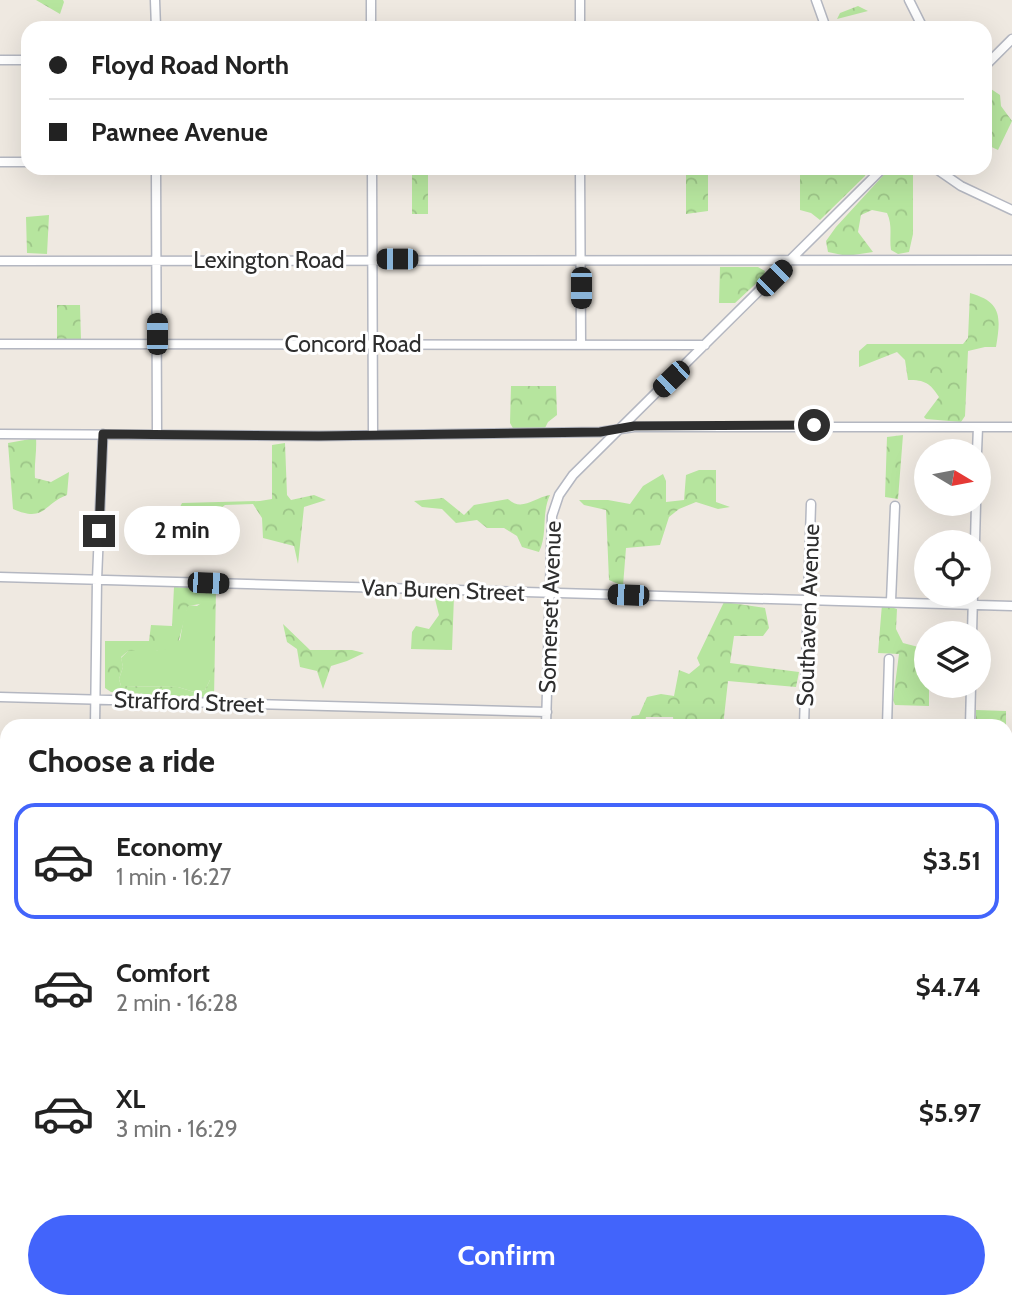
<!DOCTYPE html>
<meta charset="utf-8">
<style>
:root{--surface:#fff;--page:#f2f2f2;--text:#222;--muted:#767676;--line:#e0e0e0;--accent:#4264fb}
body{margin:0;font-family:Cabin,sans-serif;background:var(--page);color:var(--text);height:100vh;display:flex;flex-direction:column;font-size:26px;white-space:nowrap}
*{box-sizing:border-box;margin:0}
p{font-size:23px;color:var(--muted)}
.icon{flex:none;width:38px;height:38px;fill:none;stroke:currentColor;stroke-width:2;stroke-linecap:round;stroke-linejoin:round}
.map{position:relative;flex:1;overflow:hidden}
.drawer{position:absolute;left:0px;top:719px;width:1013px;height:590px;display:flex;flex-direction:column;background:var(--surface);border-radius:21px 21px 0 0;box-shadow:0 7px 28px #0002}
.drawer>*{flex:none}
.hud{position:absolute;left:21px;top:21px;width:971px;height:154px;border-radius:21px;box-shadow:0 7px 28px #0002;display:grid;align-content:center;height:154px;padding:0 28px;background:var(--surface)}
.needle{width:46px;rotate:100deg}
.controls{position:absolute;left:914px;top:439px;display:grid;gap:14px}
.controls a{display:grid;place-items:center;width:77px;height:77px;border-radius:50%;background:var(--surface);box-shadow:0 7px 28px #0002;font-size:35px}
.end{position:absolute;width:32px;height:32px;margin:-16px;border:9px solid #2e2e2e;background:#fff;box-shadow:0 0 0 4px #fff}
.from{border-radius:50%}
.bubble{position:absolute;height:49px;border-radius:24px;background:var(--surface);box-shadow:0 7px 28px #0002;font-size:23px;font-weight:700;line-height:49px;text-align:center}
.car{position:absolute;width:21px;height:42px;margin:-21px -10px;border-radius:9px;box-shadow:0 0 5px 2px #0007;background:linear-gradient(#222 24%,#8ab4d8 0 40%,#222 0 76%,#8ab4d8 0 86%,#222 0)}
.hud b{display:flex;align-items:center;gap:24px;height:66px;font-size:26px}
.hud b+b{border-top:2px solid var(--line)}
.hud i{width:18px;height:18px;background:var(--text)}
ul{padding:0;list-style:none}
li{display:flex;align-items:center;gap:21px;height:116px;margin:0 14px 10px;padding:0 14px;border:4px solid transparent;border-radius:21px}
li div{flex:1}
li b{display:block;font-size:26px}
li em{font-style:normal;font-weight:700}
li.current{border-color:var(--accent)}
li>.icon{width:63px;height:63px;stroke-width:1.5}
h2{padding:0 28px;font-size:32px;line-height:84px}
.action{display:flex;gap:14px;margin-top:auto;padding:14px 28px}
.action a{flex:1;height:80px;border-radius:42px;background:var(--accent);color:#fff;font-size:28px;font-weight:700;line-height:80px;text-align:center}
.map>svg:first-child{display:block}
.grass{fill:#b6e59e}
.forest{fill:url(#forest-crowns);fill-rule:evenodd}
.lines{fill:none;stroke-linecap:round;stroke-linejoin:round}
.minor-casing{stroke:#b4b7c1;stroke-width:11}
.minor{stroke:#fff;stroke-width:8}
.route{stroke:#2e2e2e;stroke-width:9}
.labels{text-anchor:middle;stroke-width:6;stroke-linejoin:round;paint-order:stroke}
.street-label{font-size:23px;fill:#2e2e2e;stroke:#fff}
</style>
<div class="map">
<svg width="1012" height="1308" viewBox="0 0 1012 1308">
<defs>
<pattern id="forest-crowns" width="20" height="18" patternUnits="userSpaceOnUse" patternTransform="scale(1.75)"><rect width="20" height="18" fill="#b6e59e"/><path d="M2 6a3 3 0 1 1 6 0M12 15a3 3 0 1 1 6 0" fill="none" stroke="#9dc588"/></pattern>
</defs>
<rect width="100%" height="100%" fill="#efe9e1"/>
<path class="grass" d="M 210,597 L 210,680 L 205,690 L 194,692 L 178,687 L 121,686 L 119,679 L 123,667 L 121,658 L 128,651 L 156,651 L 180,640 L 184,617 L 188,605 L 197,606 Z"/>
<path class="forest" d="M 36,0 L 63,0 L 64,2 L 60,14 Z
M 858,6 L 868,11 L 837,19 L 840,13 Z
M 985,85 L 1000,95 L 1001,106 L 1012,121 L 998,150 L 985,144 Z
M 412,168 L 428,168 L 428,214 L 412,214 Z
M 686,168 L 708,168 L 708,211 L 686,214 Z
M 800,168 L 865,168 L 867,169 L 865,176 L 820,220 L 811,213 L 800,210 Z
M 890,168 L 913,168 L 913,234 L 909,252 L 898,254 L 891,250 C 889,237 893,226 887,213 L 872,210 L 861,215 L 858,232 L 873,252 L 847,256 L 828,252 L 826,241 L 836,227 Z
M 49,215 L 47,254 L 27,253 L 26,217 Z
M 720,267 L 758,267 L 765,271 L 764,276 L 735,303 L 719,303 Z
M 970,293 C 1002,302 1001,317 996,347 L 985,347 L 968,351 L 965,416 L 961,422 L 926,419 L 924,417 L 939,397 C 930,383 925,380 908,380 L 905,360 L 897,352 L 859,367 L 859,351 L 867,344 L 963,344 L 968,338 Z
M 57,305 L 80,305 L 81,340 L 57,340 Z
M 511,386 L 556,386 L 557,415 L 548,422 L 544,430 L 514,430 L 510,423 Z
M 903,435 L 898,499 L 885,497 L 887,437 Z
M 36,438 C 37,451 34,464 35,478 L 51,482 L 69,472 L 67,495 C 43,504 45,523 13,509 L 8,443 Z
M 285,443 L 287,495 L 291,500 L 314,495 L 326,500 L 304,507 L 298,564 L 294,546 L 263,538 L 262,518 L 253,504 L 225,505 L 210,516 L 214,532 L 199,543 L 183,541 L 179,509 L 182,503 L 260,501 L 272,499 L 272,445 Z
M 699,470 L 716,470 L 716,502 L 730,507 L 718,509 L 696,502 L 679,509 L 669,517 L 660,545 L 626,548 L 623,586 L 609,580 L 606,510 L 584,505 L 579,500 L 608,500 L 630,504 L 643,486 L 663,474 L 666,481 L 666,502 L 684,500 L 686,475 Z
M 550,495 C 541,514 548,534 539,552 L 522,547 L 517,536 L 504,528 L 487,528 L 477,520 L 456,523 L 442,509 L 422,507 L 414,501 L 443,498 L 464,515 L 474,505 L 508,499 C 522,512 533,498 550,495 Z
M 174,587 L 216,589 L 214,698 L 111,692 L 105,688 L 105,641 L 149,641 L 151,625 L 172,626 ZM 209,598 L 210,680 L 205,690 L 194,692 L 178,687 L 121,686 L 119,679 L 123,667 L 121,657 L 128,651 L 156,651 L 177,647 L 188,606 L 206,603 Z
M 434,595 L 454,596 L 452,650 L 411,649 L 412,632 L 416,626 L 429,629 L 439,615 Z
M 724,602 L 765,608 L 769,628 L 763,636 L 734,636 L 730,663 L 799,672 L 796,687 L 728,681 L 723,726 L 674,726 L 673,717 L 646,717 L 644,726 L 628,726 L 632,716 L 639,715 L 647,697 L 661,694 L 674,696 L 679,670 L 689,674 L 700,665 L 697,658 Z
M 882,604 L 897,609 L 896,629 L 903,643 L 926,649 L 926,686 L 929,686 L 929,706 L 895,705 L 893,700 L 899,654 L 878,653 Z
M 283,624 L 310,650 L 352,650 L 364,653 L 347,661 L 331,666 L 323,689 L 317,671 L 300,667 L 297,649 L 287,642 Z
M 976,710 L 1006,711 L 1006,726 L 976,726 Z
M 0,877 L 7,877 L 7,898 L 0,911 Z
M 1006,931 L 1012,931 L 1012,984 L 1006,985 Z"/>
<g class="lines">
<g class="minor-casing">
<path id="minor" d="M 155,0 L 156,28
M 371,0 L 371,28
M 580,0 L 580,28
M 816,0 L 826,28
M 909,0 L 923,28
M 0,60 L 28,60
M 985,66 L 1012,39
M 0,162 L 28,162
M 156,168 L 157,435
M 372,168 L 373,435
M 580,168 L 581,344
M 935,168 L 961,186 L 1012,210
M 0,261 L 1012,260
M 0,344 L 705,345
M 0,434 L 319,436 L 600,432 L 634,427 L 1012,427
M 977,452 L 978,427
M 975,542 L 976,504
M 0,577 L 1012,606
M 891,601 L 895,506
M 972,634 L 973,595
M 0,697 L 547,712
M 95,726 L 97,580 L 103,434
M 546,726 L 552,516 L 559,495 L 573,475 L 883,168
M 804,726 L 811,504
M 887,726 L 889,659
M 970,726 L 971,686
M 0,818 L 7,818
M 1006,846 L 1012,846
M 0,940 L 7,940
M 0,1060 L 7,1060
M 1006,1088 L 1012,1088
M 0,1180 L 7,1180
M 0,1302 L 208,1308
M 530,1308 L 530,1302
M 787,1308 L 787,1302
M 871,1308 L 871,1302
M 953,1308 L 953,1302"/>
</g>
<use href="#minor" class="minor"/>
</g>
<g class="lines">
<path class="route" d="M 99,531 L 103,434 L 319,436 L 600,432 L 634,426 L 814,425"/>
</g>
<g class="labels">
<g class="street-label">
<text x="269" y="268">Lexington Road</text>
<text x="353" y="352">Concord Road</text>
<text transform="translate(443 590) rotate(2)" y="8">Van Buren Street</text>
<text transform="translate(550 607) rotate(-88)" y="8">Somerset Avenue</text>
<text transform="translate(808 615) rotate(-88)" y="8">Southaven Avenue</text>
<text transform="translate(189 702) rotate(2)" y="8">Strafford Street</text>
</g>
</g>
</svg>
<div class="controls">
<a><svg class="needle" viewBox="-14 -14 28 28"><path d="M0-13l5 13h-10z" fill="#e53935"/><path d="M0 13l5-13h-10z" fill="#767676"/></svg></a>
<a><svg class="icon" aria-label="locate" viewBox="0 0 24 24"><circle cx="12" cy="12" r="6"/><path d="M12 2v4M12 18v4M2 12h4M18 12h4"/></svg></a>
<a><svg class="icon" aria-label="layers" viewBox="0 0 24 24"><path d="M12 4l9 5-9 5-9-5zM3 14l9 5 9-5"/></svg></a>
</div>
<i class="end from" style="left:814px;top:425px"></i>
<i class="end" style="left:99px;top:531px"></i>
<div class="bubble" style="left:124px;top:506px;width:116px">2 min</div>
<i class="car" style="left:397px;top:259px;rotate:270deg"></i>
<i class="car" style="left:774px;top:278px;rotate:45deg"></i>
<i class="car" style="left:581px;top:288px;rotate:180deg"></i>
<i class="car" style="left:157px;top:334px;rotate:0deg"></i>
<i class="car" style="left:671px;top:379px;rotate:226deg"></i>
<i class="car" style="left:208px;top:583px;rotate:92deg"></i>
<i class="car" style="left:628px;top:595px;rotate:272deg"></i>
<div class="hud">
<b><i class="from"></i>Floyd Road North</b>
<b><i></i>Pawnee Avenue</b>
</div>
<section class="drawer">
<h2>Choose a ride</h2>
<ul>
<li class="current"><svg class="icon" aria-label="car" viewBox="0 0 24 24"><path d="M5 17H2v-5l4-1 3-4h7l3 4 3 1v5h-3M9 17h6M6 11h13"/><circle cx="7" cy="17" r="2"/><circle cx="17" cy="17" r="2"/></svg><div><b>Economy</b><p>1 min · 16:27</p></div><em>$3.51</em></li>
<li><svg class="icon" aria-label="car" viewBox="0 0 24 24"><path d="M5 17H2v-5l4-1 3-4h7l3 4 3 1v5h-3M9 17h6M6 11h13"/><circle cx="7" cy="17" r="2"/><circle cx="17" cy="17" r="2"/></svg><div><b>Comfort</b><p>2 min · 16:28</p></div><em>$4.74</em></li>
<li><svg class="icon" aria-label="car" viewBox="0 0 24 24"><path d="M5 17H2v-5l4-1 3-4h7l3 4 3 1v5h-3M9 17h6M6 11h13"/><circle cx="7" cy="17" r="2"/><circle cx="17" cy="17" r="2"/></svg><div><b>XL</b><p>3 min · 16:29</p></div><em>$5.97</em></li>
</ul>
<div class="action"><a>Confirm</a></div>
</section>
</div>
